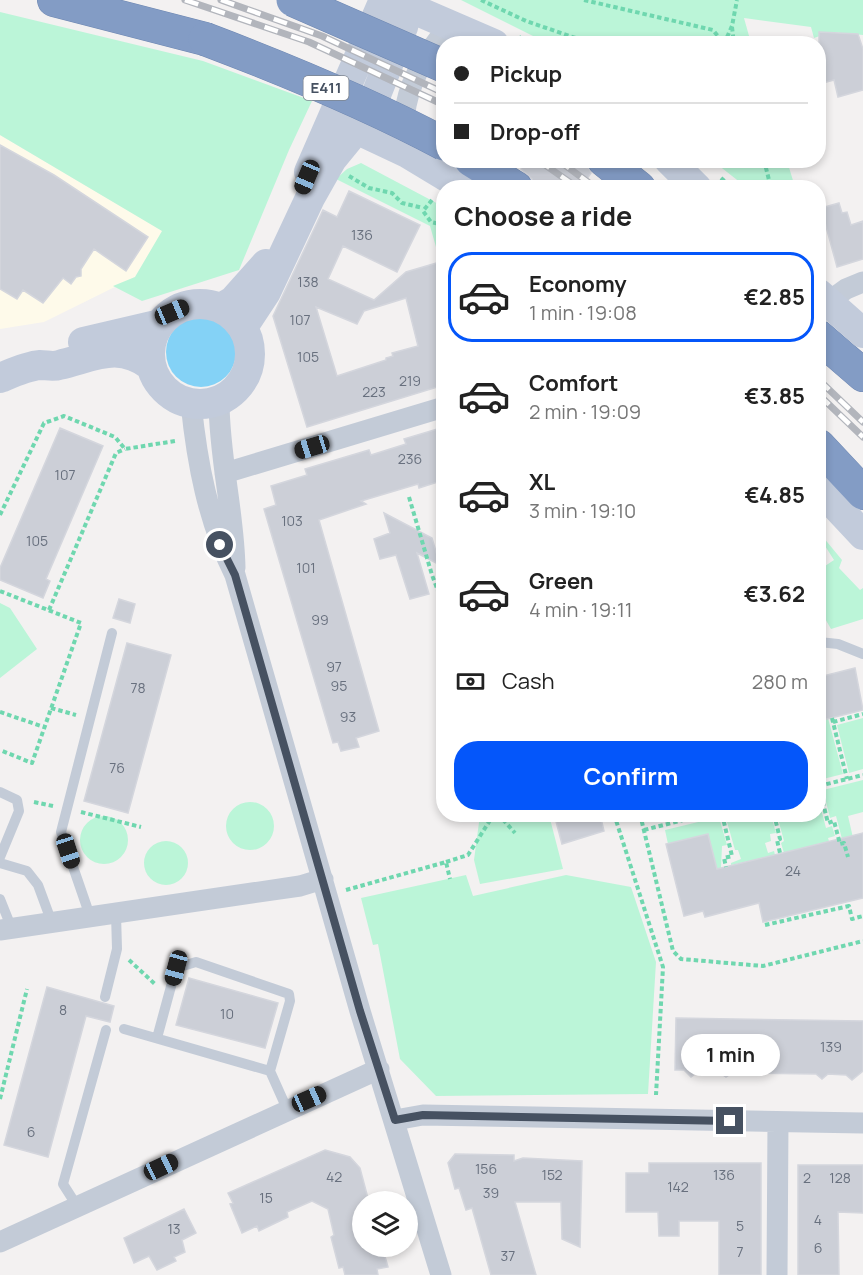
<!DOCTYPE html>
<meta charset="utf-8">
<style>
:root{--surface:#fff;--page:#f6f6f6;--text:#222;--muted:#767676;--line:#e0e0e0;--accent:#0456fa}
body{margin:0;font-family:Manrope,sans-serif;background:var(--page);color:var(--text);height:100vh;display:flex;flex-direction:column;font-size:22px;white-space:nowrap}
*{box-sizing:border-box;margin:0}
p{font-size:20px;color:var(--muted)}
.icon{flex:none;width:33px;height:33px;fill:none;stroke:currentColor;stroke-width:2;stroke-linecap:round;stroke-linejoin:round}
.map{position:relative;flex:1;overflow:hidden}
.side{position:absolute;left:436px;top:180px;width:390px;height:642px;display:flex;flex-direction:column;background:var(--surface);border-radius:24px;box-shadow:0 3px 9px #0003}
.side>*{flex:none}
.hud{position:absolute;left:436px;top:36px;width:390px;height:132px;border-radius:24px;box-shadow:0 3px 9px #0003;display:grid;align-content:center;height:132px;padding:0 18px;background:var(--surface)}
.tools{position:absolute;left:352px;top:1191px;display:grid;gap:12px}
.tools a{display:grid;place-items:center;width:66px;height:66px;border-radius:50%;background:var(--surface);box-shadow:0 3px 9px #0003;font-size:30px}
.end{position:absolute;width:27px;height:27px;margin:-14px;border:8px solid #465161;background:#fff;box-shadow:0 0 0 3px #fff}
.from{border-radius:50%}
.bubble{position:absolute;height:42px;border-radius:21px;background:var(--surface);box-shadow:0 3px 9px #0003;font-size:20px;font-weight:700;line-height:42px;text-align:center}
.car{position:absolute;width:18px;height:36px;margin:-18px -9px;border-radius:8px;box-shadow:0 0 4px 2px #0007;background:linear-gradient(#222 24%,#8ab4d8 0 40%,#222 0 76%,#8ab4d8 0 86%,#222 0)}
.hud b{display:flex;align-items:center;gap:21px;height:57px;font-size:22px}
.hud b+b{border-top:2px solid var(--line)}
.hud i{width:15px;height:15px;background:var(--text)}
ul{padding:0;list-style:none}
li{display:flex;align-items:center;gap:18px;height:90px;margin:0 12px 9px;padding:0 6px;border:3px solid transparent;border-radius:24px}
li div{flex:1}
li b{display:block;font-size:22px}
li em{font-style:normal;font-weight:700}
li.active{border-color:var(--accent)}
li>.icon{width:54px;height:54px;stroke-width:1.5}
h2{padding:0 18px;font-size:27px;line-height:72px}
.pay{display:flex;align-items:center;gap:15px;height:66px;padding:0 18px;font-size:22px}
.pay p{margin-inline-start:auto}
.action{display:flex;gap:12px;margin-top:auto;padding:12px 18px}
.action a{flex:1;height:69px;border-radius:24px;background:var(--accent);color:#fff;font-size:24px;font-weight:700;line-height:69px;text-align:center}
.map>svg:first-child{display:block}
.commercial{fill:#fefaea}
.green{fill:#bbf5d8}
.water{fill:#84d2f6}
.building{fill:#cccfd7;stroke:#d4d6dd;stroke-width:1.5;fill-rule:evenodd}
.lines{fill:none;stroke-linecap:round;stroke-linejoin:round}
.highway-casing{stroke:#6e87b1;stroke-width:34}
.path{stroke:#6fd7af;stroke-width:4;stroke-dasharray:4.5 3;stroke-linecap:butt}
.lane{stroke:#c3cbd7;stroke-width:10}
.street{stroke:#c3cbd7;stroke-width:21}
.secondary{stroke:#c2cbdb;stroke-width:30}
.highway{stroke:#839cc5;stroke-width:33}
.rail-casing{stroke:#b2b5bc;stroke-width:7}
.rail{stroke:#fff;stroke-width:4.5;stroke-dasharray:14;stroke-linecap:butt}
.highway-bridge-casing{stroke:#6e87b1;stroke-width:34;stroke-linecap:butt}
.highway-bridge{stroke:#839cc5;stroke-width:33}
.route{stroke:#465161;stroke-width:8}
.labels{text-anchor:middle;stroke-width:4.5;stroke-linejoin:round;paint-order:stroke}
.number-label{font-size:14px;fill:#68707e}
.shield{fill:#fff;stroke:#7e8590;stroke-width:1.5}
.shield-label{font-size:15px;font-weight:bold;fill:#465161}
</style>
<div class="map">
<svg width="863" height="1275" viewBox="0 0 863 1275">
<rect width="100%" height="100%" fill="#f3f1f1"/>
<path class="commercial" d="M 0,135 L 163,231 L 135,277 L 44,322 L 0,329 Z"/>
<path class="green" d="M 461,0 L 863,0 L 863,35 L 831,32 L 814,38 L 811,27 L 744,18 L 751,43 L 547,43 Z
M 0,12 L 203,61 L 312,101 L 289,150 L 239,270 L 142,301 L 113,286 L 135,277 L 162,231 L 0,135 Z
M 713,161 L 787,161 L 795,187 L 746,187 Z
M 361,163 L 444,207 L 444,275 L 430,226 L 336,179 L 347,169 Z
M 823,537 L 842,560 L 839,568 L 860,590 L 863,588 L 863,619 L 831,629 L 819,608 L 819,570 L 834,560 L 820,538 Z
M 0,603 L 10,608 L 37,649 L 0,678 Z
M 828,718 L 843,774 L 819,780 L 819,721 Z
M 863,718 L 863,769 L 849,773 L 837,725 Z
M 863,780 L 863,812 L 848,816 L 857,855 L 842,839 L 836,816 L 830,818 L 823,790 Z
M 819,801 L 826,828 L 832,826 L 835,836 L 828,838 L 832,851 L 821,843 L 784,853 L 781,843 L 784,841 L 777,815 L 819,814 Z
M226 826a24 24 0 1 1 48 0a24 24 0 1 1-48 0Z
M 480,815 L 549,815 L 563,869 L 480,884 L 474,860 Z
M 725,815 L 771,815 L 776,833 L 770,834 L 771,841 L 765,843 L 768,853 L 774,851 L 775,855 L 731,865 L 731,863 L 741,859 L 738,850 L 735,850 Z
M80 840a24 24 0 1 1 48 0a24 24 0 1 1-48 0Z
M 719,817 L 727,845 L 722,846 L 721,868 L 717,869 L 708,834 L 668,844 L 665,830 Z
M144 863a22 22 0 1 1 44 0a22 22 0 1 1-44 0Z
M 466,875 L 473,896 L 566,875 L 631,887 L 656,962 L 648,1094 L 436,1096 L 400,1059 L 378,944 L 373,945 L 361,898 Z"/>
<path class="water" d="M166 352a35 35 0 1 1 70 0a35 35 0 1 1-70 0Z"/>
<path class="building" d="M 819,32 L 858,34 L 863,49 L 863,90 L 838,97 L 834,80 L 819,84 Z
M 0,145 L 54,175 L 148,237 L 126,271 L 94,249 L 81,269 L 81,276 L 76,277 L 71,284 L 63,278 L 43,303 L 23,290 L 17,299 L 0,289 Z
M 526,160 L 586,160 L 591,173 L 581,188 L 535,188 L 532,179 L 521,169 Z
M 349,191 L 420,225 L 397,272 L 343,246 L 328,279 L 374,300 L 406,272 L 440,262 L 444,275 L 444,385 L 307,427 L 273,316 L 323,210 L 337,217 ZM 406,298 L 418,346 L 392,353 L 393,356 L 386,358 L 386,360 L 337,376 L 316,307 L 357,324 L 364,311 Z
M 839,203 L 842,213 L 847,212 L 851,225 L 863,221 L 863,259 L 837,267 L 821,208 Z
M 444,427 L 444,480 L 419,488 L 418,484 L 361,501 L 366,504 L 319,520 L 379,731 L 356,738 L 359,747 L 341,751 L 338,742 L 333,743 L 264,509 L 276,505 L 271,486 L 307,475 L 305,469 L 369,450 L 371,455 L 406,444 L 404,439 Z
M 60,428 L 103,446 L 46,579 L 50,581 L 43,598 L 0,580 L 0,568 Z
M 384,513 L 432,538 L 440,565 L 417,553 L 429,594 L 410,599 L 396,555 L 380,559 L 374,539 L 390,533 Z
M 119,599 L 135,604 L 130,623 L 113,618 Z
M 127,643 L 171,655 L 128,813 L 84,801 Z
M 855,668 L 863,710 L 819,721 L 819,677 Z
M 554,814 L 600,814 L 604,831 L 562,844 Z
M 863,833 L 863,898 L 763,922 L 759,903 L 705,917 L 703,911 L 684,916 L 666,844 L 708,834 L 717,869 Z
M 189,978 L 278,1003 L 265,1048 L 176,1025 Z
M 47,987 L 114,1006 L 110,1022 L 86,1016 L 48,1157 L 4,1145 Z
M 676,1018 L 863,1021 L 863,1071 L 852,1080 L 846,1075 L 828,1074 L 822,1079 L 816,1074 L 732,1073 L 726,1077 L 719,1072 L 698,1072 L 691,1077 L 684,1070 L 675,1070 Z
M 325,1150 L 350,1157 L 360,1168 L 369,1202 L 363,1202 L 363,1246 L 382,1246 L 388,1267 L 377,1269 L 378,1275 L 345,1275 L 343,1267 L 339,1268 L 331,1237 L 334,1235 L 328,1209 L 312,1201 L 287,1212 L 288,1217 L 259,1231 L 257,1226 L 242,1233 L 230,1204 L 233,1203 L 228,1193 Z
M 455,1154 L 514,1155 L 514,1161 L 523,1158 L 582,1161 L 580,1247 L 562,1239 L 561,1202 L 515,1202 L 536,1275 L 491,1275 L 472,1208 L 466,1210 L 459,1188 L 455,1189 L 448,1163 Z
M 649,1163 L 761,1163 L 761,1275 L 719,1275 L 719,1221 L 679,1221 L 679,1236 L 659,1236 L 658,1212 L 626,1212 L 626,1173 L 649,1173 Z
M 798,1165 L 863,1165 L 863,1213 L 838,1212 L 839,1275 L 798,1275 Z
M 184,1209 L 196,1233 L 182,1240 L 185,1252 L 174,1257 L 176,1261 L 157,1270 L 149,1256 L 134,1263 L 124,1238 Z"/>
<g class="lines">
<g class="highway-casing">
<path id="highway" d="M 54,0 L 205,39
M 471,160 L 516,188
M 604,160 L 639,188
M 819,337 L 863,375
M 819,446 L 863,493"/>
</g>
<path class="path" d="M 481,0 L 526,21 L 593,44
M 584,0 L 713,30 L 724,44
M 732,27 L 734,44
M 519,37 L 531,44
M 724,44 L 732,26 L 737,0
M 764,160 L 771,188
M 349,176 L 369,188 L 392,193 L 402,203 L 423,208
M 721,178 L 732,188
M 432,200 L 423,211 L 431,222 L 444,225
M 409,497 L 432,575 L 444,607
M 0,515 L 44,423 L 64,416 L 115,437 L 125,449 L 175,441
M 0,591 L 81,623 L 32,763 L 0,750
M 49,610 L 116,453 L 125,449
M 51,708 L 76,715
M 0,712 L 44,727
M 832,718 L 847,779
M 833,722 L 863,714
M 819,786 L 863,775
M 819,787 L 828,823 L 834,821 L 840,844 L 844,843 L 848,857
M 34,802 L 53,806
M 81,812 L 141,827
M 498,814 L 515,833
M 614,814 L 663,967 L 656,1095
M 640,814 L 673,951 L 681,959 L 763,966 L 863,941
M 722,814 L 732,856 L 724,858 L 726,867
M 774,814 L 780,839 L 777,840 L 780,853
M 644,830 L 707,814
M 446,862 L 468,855 L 494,814
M 346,890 L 446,862 L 450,879
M 765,925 L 849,906 L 852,919 L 863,916
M 129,960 L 156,985
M 0,1099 L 27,989"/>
<path class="lane" d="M 819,642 L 838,644 L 863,654
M 0,792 L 17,800 L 19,811 L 0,857
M 0,863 L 27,871 L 38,885 L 52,923
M 0,899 L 12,929
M 90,916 L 61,832 L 112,633
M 105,997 L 117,949 L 116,914
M 124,1029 L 270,1071 L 287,1109
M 157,1038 L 176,968 L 196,962 L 289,994 L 290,1001 L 270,1071
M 77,1206 L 63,1184 L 106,1030"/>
<path class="street" d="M 404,134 C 402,98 416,68 438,40 L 470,34
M 828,302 L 846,289 L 863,282
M 219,401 C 219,457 234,512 235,568
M 191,403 C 197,463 208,521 235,575 L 360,1011 L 441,1275
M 225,473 L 444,407
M 0,930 L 300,886 L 323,879
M 395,1120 L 423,1115 L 863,1123
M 0,1242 L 379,1069
M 777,1275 L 778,1122"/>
<path class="secondary" d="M 392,0 L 494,44
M 350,113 L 356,129 L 407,153 L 465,188
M 669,160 L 697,188
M 309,172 L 384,0
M 819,294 L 863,333
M150 354a50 50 0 1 1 100 0a50 50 0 1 1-100 0Z
M 221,308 L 233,301 L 266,264
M 243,327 L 266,292 L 310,198 L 332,159 L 368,115 L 403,27 L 410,0
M 83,342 L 160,324
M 0,378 C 12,373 27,366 40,365 C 46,365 53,367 59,365 C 94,357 118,341 151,366
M 819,488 L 863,535"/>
<use href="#highway" class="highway"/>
<g class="rail-casing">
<path id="rail" d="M 185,0 L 309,42 L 444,105
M 221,0 L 322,36 L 444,93
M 538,160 L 578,188
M 558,160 L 596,188
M 819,380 L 863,422
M 819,395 L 863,437"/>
</g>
<use href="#rail" class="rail"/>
<g class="highway-bridge-casing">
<path id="highway-bridge" d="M 293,0 L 444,66
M 205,39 C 287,70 367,103 444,144"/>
</g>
<use href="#highway-bridge" class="highway-bridge"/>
</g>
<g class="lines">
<path class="route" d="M 220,545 L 235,575 L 360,1011 L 395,1120 L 423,1115 L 730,1121"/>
</g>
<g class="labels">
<g class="number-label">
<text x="362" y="240">136</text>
<text x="308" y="287">138</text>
<text x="300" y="325">107</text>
<text x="308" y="362">105</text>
<text x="410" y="386">219</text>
<text x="374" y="397">223</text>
<text x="410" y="464">236</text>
<text x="65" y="480">107</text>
<text x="292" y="526">103</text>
<text x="37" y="546">105</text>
<text x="306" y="573">101</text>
<text x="320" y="625">99</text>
<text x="334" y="672">97</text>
<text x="339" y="691">95</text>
<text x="138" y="693">78</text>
<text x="348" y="722">93</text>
<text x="117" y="773">76</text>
<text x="793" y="876">24</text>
<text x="63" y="1015">8</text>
<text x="227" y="1019">10</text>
<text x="831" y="1052">139</text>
<text x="31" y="1137">6</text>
<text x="486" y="1174">156</text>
<text x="552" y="1180">152</text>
<text x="724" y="1180">136</text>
<text x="334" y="1182">42</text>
<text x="807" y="1183">2</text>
<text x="840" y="1183">128</text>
<text x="678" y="1192">142</text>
<text x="491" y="1198">39</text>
<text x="266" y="1203">15</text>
<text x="818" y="1225">4</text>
<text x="740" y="1231">5</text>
<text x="174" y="1234">13</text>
<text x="818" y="1253">6</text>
<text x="740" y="1257">7</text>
<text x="508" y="1261">37</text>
</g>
<rect class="shield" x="303.5" y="76" width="45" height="24" rx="4.5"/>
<g class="shield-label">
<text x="326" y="93">E411</text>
</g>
</g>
</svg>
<div class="tools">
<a><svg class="icon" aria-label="layers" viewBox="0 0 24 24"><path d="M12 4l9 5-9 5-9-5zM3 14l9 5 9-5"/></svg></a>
</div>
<i class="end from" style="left:220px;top:545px"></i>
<i class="end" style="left:730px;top:1121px"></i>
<div class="bubble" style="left:681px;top:1034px;width:99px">1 min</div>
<i class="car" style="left:307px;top:177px;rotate:203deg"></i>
<i class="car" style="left:172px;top:312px;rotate:67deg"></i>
<i class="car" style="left:312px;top:447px;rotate:253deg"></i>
<i class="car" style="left:68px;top:851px;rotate:162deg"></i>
<i class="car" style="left:176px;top:968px;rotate:195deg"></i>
<i class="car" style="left:309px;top:1099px;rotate:66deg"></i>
<i class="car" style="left:161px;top:1167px;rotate:65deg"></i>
<div class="hud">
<b><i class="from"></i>Pickup</b>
<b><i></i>Drop-off</b>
</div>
<section class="side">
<h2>Choose a ride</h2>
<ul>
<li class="active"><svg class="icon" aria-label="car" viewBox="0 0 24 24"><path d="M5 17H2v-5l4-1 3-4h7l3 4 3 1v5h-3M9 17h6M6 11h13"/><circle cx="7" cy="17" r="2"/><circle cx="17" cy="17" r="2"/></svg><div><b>Economy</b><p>1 min · 19:08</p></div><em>€2.85</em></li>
<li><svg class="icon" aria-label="car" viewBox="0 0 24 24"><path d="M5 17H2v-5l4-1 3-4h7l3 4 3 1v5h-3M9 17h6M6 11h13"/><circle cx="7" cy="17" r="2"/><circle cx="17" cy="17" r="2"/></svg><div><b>Comfort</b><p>2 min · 19:09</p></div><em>€3.85</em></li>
<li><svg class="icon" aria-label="car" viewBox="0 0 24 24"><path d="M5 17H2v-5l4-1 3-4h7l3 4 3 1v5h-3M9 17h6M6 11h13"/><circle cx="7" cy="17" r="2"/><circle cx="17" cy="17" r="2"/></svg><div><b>XL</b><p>3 min · 19:10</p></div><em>€4.85</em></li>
<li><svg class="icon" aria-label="car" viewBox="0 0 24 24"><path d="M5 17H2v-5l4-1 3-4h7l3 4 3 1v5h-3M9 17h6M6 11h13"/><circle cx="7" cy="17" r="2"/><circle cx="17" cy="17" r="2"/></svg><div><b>Green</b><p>4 min · 19:11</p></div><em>€3.62</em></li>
</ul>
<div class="pay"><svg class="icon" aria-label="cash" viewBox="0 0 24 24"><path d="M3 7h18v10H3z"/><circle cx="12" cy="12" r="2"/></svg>Cash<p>280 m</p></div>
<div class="action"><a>Confirm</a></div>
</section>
</div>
